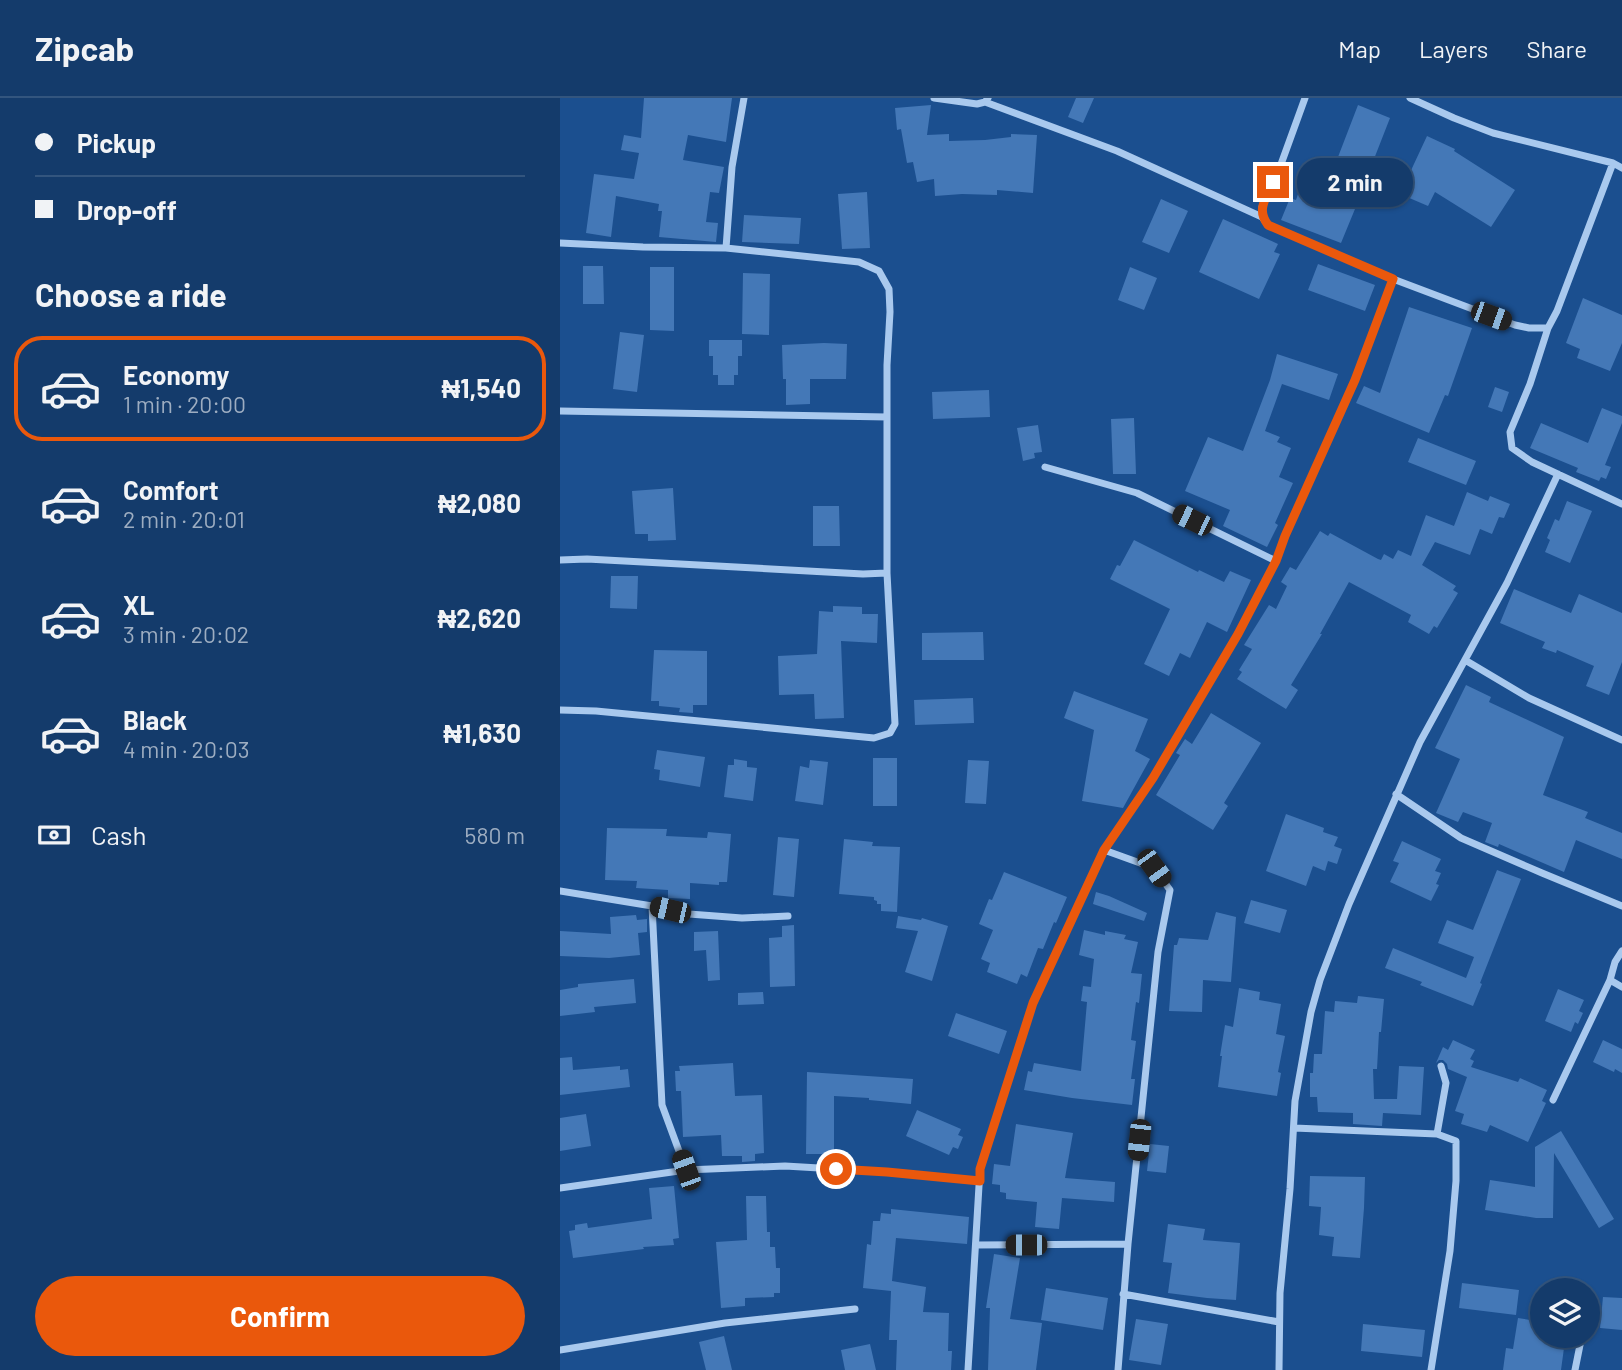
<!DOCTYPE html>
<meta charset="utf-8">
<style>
:root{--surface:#143b6b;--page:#1d4271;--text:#f1f3f6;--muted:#9dadc1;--line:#33557e;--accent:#ea580c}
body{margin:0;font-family:Barlow,sans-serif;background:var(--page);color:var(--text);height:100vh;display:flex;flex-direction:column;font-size:26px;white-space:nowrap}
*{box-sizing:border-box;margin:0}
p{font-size:23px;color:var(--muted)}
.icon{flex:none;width:38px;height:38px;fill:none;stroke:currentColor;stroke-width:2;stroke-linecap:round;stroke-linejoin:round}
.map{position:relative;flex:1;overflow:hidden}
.details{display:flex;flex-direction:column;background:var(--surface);width:560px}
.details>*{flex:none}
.hud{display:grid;align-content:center;height:154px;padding:0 35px;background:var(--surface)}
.controls{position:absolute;left:970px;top:1180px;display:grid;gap:14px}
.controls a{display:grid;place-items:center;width:70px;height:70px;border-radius:50%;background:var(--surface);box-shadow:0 2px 5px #0004,0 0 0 2px var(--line);font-size:35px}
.end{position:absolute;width:32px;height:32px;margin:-16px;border:9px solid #ea580c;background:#fff;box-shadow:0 0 0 4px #fff}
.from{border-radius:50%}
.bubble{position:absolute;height:49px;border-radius:24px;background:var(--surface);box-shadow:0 2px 5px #0004,0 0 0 2px var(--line);font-size:23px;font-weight:700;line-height:49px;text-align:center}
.car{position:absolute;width:21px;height:42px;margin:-21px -10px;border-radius:9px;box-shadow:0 0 5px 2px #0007;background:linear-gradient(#222 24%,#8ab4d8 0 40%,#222 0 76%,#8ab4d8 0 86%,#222 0)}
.hud b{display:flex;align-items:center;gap:24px;height:66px;font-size:26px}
.hud b+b{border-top:2px solid var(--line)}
.hud i{width:18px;height:18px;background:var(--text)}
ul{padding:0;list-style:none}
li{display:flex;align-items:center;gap:21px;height:105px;margin:0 14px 10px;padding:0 21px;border:4px solid transparent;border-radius:28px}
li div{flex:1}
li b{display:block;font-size:26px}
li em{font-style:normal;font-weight:700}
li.current{border-color:var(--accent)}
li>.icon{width:63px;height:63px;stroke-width:1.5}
h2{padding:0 35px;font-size:32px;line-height:84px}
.pay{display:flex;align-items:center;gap:18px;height:77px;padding:0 35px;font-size:26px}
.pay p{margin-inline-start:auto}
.cta{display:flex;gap:14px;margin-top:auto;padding:14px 35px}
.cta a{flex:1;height:80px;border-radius:42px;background:var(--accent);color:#fff;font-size:28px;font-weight:700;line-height:80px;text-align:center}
header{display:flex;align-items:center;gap:42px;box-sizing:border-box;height:98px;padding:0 35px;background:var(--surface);border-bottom:2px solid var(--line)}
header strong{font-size:33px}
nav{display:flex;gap:38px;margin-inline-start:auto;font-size:24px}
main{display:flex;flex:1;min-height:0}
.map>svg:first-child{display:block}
.building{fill:#4478b7}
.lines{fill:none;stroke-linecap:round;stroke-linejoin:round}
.minor{stroke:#a9c9ee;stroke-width:7}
.route{stroke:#ea580c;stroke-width:9}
</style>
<header>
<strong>Zipcab</strong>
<nav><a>Map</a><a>Layers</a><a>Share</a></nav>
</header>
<main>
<section class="details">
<div class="hud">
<b><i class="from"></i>Pickup</b>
<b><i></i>Drop-off</b>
</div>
<h2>Choose a ride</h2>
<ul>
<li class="current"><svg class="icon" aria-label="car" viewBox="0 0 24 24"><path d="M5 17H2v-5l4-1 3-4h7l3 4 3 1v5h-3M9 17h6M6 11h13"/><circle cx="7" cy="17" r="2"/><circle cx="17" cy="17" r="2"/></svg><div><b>Economy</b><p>1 min · 20:00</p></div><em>₦1,540</em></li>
<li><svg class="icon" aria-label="car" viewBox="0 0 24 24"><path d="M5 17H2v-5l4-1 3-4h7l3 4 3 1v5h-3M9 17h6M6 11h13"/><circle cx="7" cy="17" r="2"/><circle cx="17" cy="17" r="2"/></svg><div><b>Comfort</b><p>2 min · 20:01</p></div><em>₦2,080</em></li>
<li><svg class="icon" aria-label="car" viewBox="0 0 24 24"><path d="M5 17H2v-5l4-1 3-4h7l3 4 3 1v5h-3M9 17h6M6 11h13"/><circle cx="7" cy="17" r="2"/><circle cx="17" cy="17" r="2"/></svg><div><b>XL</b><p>3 min · 20:02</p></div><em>₦2,620</em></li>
<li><svg class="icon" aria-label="car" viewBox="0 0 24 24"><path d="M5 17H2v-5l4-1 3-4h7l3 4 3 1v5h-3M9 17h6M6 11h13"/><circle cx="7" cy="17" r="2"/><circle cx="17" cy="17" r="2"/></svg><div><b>Black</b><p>4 min · 20:03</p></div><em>₦1,630</em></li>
</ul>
<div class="pay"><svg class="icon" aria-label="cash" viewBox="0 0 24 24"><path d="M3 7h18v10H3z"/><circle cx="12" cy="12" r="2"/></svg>Cash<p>580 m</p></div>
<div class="cta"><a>Confirm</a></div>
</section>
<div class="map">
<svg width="1062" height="1272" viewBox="0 0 1062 1272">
<rect width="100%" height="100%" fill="#1b4f8f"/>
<path class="building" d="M 84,0 L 172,0 L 166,44 L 128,37 L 123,62 L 164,69 L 159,95 L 150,94 L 146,124 L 158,125 L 156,144 L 99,139 L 102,113 L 98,113 L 99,106 L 56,98 L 51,139 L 26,135 L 34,76 L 74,81 L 79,55 L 61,52 L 64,37 L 81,40 Z
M 516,0 L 534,0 L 523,25 L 508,19 Z
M 371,7 L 367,37 L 389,36 L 389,43 L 425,42 L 451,39 L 451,36 L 477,37 L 473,95 L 437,92 L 437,97 L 402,96 L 375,98 L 374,81 L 357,84 L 353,64 L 347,65 L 341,31 L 337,32 L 335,10 Z
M 798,7 L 830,20 L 805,84 L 773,72 Z
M 867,38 L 895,51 L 894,53 L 955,92 L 931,129 L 875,94 L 868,108 L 840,96 Z
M 740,90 L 795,111 L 781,145 L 721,122 L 730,100 L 736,102 Z
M 307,94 L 310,150 L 282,151 L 278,96 Z
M 601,101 L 628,113 L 609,155 L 582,144 Z
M 184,117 L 241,120 L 239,146 L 182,144 Z
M 663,121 L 718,146 L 714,154 L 720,156 L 699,201 L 639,174 Z
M 758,166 L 815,187 L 805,213 L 748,192 Z
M 23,168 L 43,168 L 44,206 L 23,206 Z
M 90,169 L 114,169 L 114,233 L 90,232 Z
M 570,169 L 597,180 L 584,212 L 558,202 Z
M 183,175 L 210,176 L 209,237 L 182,236 Z
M 1023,200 L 1062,217 L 1062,245 L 1050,273 L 1017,260 L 1020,251 L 1006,245 Z
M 849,209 L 912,230 L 888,298 L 885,297 L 869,335 L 796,305 L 804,288 L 820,295 Z
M 60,234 L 84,237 L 77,294 L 53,291 Z
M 149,242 L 182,242 L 182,258 L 178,258 L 178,277 L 174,277 L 174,287 L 158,287 L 158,277 L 153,277 L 153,258 L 149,258 Z
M 264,245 L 287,246 L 286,281 L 250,281 L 250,306 L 226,307 L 226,281 L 223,281 L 222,247 Z
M 717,256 L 778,276 L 769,302 L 722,286 L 705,333 L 720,339 L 717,344 L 731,350 L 719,379 L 733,385 L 715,425 L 718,427 L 707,449 L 663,428 L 670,412 L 625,393 L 648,339 L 683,353 L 710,282 Z
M 935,289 L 949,294 L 942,314 L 928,309 Z
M 429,292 L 430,319 L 373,321 L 372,294 Z
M 1042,310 L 1062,318 L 1062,325 L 1045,367 L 1051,369 L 1046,381 L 1041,379 L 1039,383 L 1016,374 L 1018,370 L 970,350 L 981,325 L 1028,345 Z
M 574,320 L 576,376 L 553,376 L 551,321 Z
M 478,327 L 482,354 L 474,355 L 475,360 L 463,363 L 457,330 Z
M 858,340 L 916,363 L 906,387 L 848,364 Z
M 113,390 L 116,442 L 88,443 L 88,436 L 75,436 L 72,393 Z
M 907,394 L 928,403 L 930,398 L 950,406 L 944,420 L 939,419 L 932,436 L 920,431 L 910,457 L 875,444 L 862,467 L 896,488 L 893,492 L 898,495 L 877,530 L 874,528 L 869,536 L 848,524 L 851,517 L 789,484 L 760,536 L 762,536 L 731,587 L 738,592 L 726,611 L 677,581 L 682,574 L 679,572 L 692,551 L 684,547 L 709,507 L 716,511 L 727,488 L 721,484 L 730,469 L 736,472 L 760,433 L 768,438 L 770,435 L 818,461 L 821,462 L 824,456 L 833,461 L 838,452 L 851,458 L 866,417 L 894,428 Z
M 1007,403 L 1032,413 L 1010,465 L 985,454 L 990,442 L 987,440 L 995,421 L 999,423 Z
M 253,408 L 279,408 L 280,448 L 253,448 Z
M 574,442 L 638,474 L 639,472 L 664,484 L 670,473 L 691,482 L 667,534 L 647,524 L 630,560 L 620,555 L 609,578 L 584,566 L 610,511 L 550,481 L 557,467 L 560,468 Z
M 51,478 L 78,478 L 77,511 L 50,510 Z
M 954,491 L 1011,515 L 1019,496 L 1062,515 L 1062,564 L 1049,597 L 1026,588 L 1034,568 L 997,552 L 996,555 L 982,550 L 985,544 L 940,525 Z
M 273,508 L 302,509 L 302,516 L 318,516 L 317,545 L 281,543 L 284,620 L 255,621 L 254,596 L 219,597 L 218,558 L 257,556 L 259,513 L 273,514 Z
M 423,534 L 424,562 L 362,562 L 362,535 Z
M 94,552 L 147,553 L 147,607 L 133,607 L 133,615 L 119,614 L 120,610 L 99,608 L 99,603 L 91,603 Z
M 906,587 L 931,599 L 929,604 L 1004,639 L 983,697 L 1028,714 L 1025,720 L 1062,735 L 1062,761 L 1016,742 L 1004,774 L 939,746 L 938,749 L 925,744 L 932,725 L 903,714 L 898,724 L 876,715 L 900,661 L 875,650 Z
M 514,593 L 588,621 L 575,653 L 590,661 L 563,710 L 522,703 L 534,632 L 504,620 Z
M 413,600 L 414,625 L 355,627 L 354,602 Z
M 651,615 L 701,645 L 664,705 L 668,708 L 653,732 L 596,697 L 620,657 L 616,655 L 625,641 L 632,646 Z
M 97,652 L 145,659 L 140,689 L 99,682 L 100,672 L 94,671 Z
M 313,660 L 337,660 L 337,708 L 313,708 Z
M 174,661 L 187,663 L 187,669 L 197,670 L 193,703 L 164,699 L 168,667 L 174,667 Z
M 250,662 L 268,664 L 263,707 L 235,703 L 240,668 L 249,670 Z
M 408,662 L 429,663 L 426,706 L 405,705 Z
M 726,716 L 764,730 L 763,734 L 778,739 L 774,748 L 782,751 L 777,766 L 768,763 L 765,773 L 753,768 L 746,788 L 706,773 Z
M 47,730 L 107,731 L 106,738 L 147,740 L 148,734 L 171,736 L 167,784 L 159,784 L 159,787 L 130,785 L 130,801 L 108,800 L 108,792 L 76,790 L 77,783 L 45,782 Z
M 218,739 L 239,741 L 234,799 L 213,797 Z
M 284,741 L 313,744 L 312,748 L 340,749 L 337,814 L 321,813 L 321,806 L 317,806 L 317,803 L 314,802 L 314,799 L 279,796 Z
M 842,743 L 881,761 L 875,773 L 881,775 L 876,786 L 879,787 L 871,803 L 830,784 L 839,765 L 833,763 Z
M 937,772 L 961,781 L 920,885 L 922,886 L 913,908 L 860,887 L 862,884 L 825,870 L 833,850 L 906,880 L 914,859 L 878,845 L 887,822 L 913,832 Z
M 444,774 L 507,799 L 496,825 L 494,824 L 483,851 L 478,850 L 467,879 L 461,876 L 457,886 L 427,874 L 430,865 L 421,861 L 433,832 L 419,826 L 429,801 L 432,802 Z
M 536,794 L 549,798 L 587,815 L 584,823 L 533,806 Z
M 691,802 L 727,812 L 720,835 L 684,825 Z
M 656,814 L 676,819 L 671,884 L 643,882 L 642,914 L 609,913 L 614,847 L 617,847 L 619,840 L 648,842 Z
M 76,817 L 77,822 L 87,821 L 87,834 L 78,835 L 80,857 L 49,860 L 0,858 L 0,833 L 51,836 L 50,819 Z
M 338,818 L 361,822 L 362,820 L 388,828 L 372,883 L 345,874 L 358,833 L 336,830 Z
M 234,827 L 235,888 L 210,889 L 209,840 L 222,839 L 222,828 Z
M 524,832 L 545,837 L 545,833 L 566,837 L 564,841 L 578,844 L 571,875 L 582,876 L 579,905 L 576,904 L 571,942 L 576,943 L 571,981 L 575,981 L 572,1007 L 512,1000 L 464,992 L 468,973 L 472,974 L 474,965 L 521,973 L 527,904 L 521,903 L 523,888 L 531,889 L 534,861 L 519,857 Z
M 158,833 L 160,882 L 148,883 L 146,852 L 134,853 L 134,834 Z
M 74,881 L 76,905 L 34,909 L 35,914 L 0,918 L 0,892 L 18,889 L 18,886 Z
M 679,890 L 700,894 L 699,902 L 721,906 L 716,936 L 725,938 L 718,974 L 721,975 L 717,998 L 658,989 L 662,958 L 660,958 L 665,927 L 673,929 Z
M 998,891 L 1024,902 L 1019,913 L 1023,915 L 1018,926 L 1015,924 L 1011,934 L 985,923 Z
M 203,894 L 204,906 L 178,907 L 178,895 Z
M 798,898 L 824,901 L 821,934 L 819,934 L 817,971 L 813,971 L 814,1001 L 837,1001 L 839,968 L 864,969 L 861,1017 L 823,1015 L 822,1028 L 793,1026 L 793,1015 L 758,1014 L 757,999 L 750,999 L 750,975 L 753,975 L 754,956 L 762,956 L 765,913 L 774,914 L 775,903 L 797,905 Z
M 396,915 L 447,933 L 439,956 L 388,938 Z
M 893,942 L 915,952 L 910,961 L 914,963 L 911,969 L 958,984 L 960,980 L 987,992 L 982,1003 L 986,1005 L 968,1044 L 930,1027 L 927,1034 L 901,1026 L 904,1016 L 895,1013 L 907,979 L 888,971 L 887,966 L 883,962 L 879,962 L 876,965 L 883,949 L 888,952 Z
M 1043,942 L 1062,951 L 1062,975 L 1055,971 L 1054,974 L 1033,964 Z
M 12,959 L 13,972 L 60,968 L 60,972 L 68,971 L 70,989 L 0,997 L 0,960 Z
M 173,965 L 175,998 L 202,997 L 204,1055 L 195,1056 L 195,1063 L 182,1064 L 182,1058 L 162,1058 L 161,1037 L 123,1039 L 121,993 L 116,993 L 115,973 L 120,973 L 119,968 Z
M 247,974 L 353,981 L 351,1006 L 309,1002 L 309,1000 L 274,998 L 274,1056 L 246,1056 Z
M 357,1012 L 401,1031 L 398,1037 L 403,1039 L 398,1051 L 393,1049 L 389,1057 L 346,1038 Z
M 26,1016 L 31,1048 L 0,1053 L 0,1020 Z
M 456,1026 L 513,1035 L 505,1080 L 555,1084 L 554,1104 L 502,1100 L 499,1131 L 475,1129 L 477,1104 L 446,1101 L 446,1095 L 440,1094 L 440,1087 L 432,1086 L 434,1066 L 450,1068 Z
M 1001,1033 L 1054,1121 L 1039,1130 L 994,1055 L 993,1120 L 976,1120 L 925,1112 L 930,1082 L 975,1089 L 975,1049 Z
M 590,1046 L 609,1048 L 606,1075 L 587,1073 Z
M 750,1078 L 805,1079 L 804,1110 L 800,1160 L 772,1158 L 774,1139 L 759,1137 L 761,1109 L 749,1108 Z
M 114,1088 L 119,1140 L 113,1141 L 114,1147 L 83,1149 L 84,1151 L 13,1160 L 9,1133 L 15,1132 L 15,1127 L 27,1125 L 28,1130 L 92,1121 L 89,1090 Z
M 186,1098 L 206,1098 L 207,1134 L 210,1134 L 210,1149 L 215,1149 L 216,1170 L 220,1170 L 220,1195 L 214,1195 L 214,1199 L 185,1200 L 185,1208 L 161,1210 L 156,1144 L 187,1142 Z
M 331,1111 L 409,1119 L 407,1146 L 336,1140 L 332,1183 L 366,1189 L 363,1214 L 389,1215 L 388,1253 L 392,1253 L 391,1272 L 336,1272 L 337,1242 L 329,1242 L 331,1193 L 303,1190 L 307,1146 L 311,1147 L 313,1123 L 320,1123 L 321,1115 L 331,1116 Z
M 608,1126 L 645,1131 L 643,1142 L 680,1145 L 676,1202 L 647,1200 L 608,1195 L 612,1165 L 603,1164 Z
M 434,1156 L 460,1160 L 450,1221 L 482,1225 L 476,1272 L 428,1272 L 430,1210 L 426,1210 Z
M 902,1185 L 959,1192 L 956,1217 L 899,1210 Z
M 486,1190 L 548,1200 L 543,1232 L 481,1222 Z
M 1043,1199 L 1062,1200 L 1062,1232 L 1040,1230 Z
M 958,1220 L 982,1224 L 982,1237 L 1012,1237 L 1010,1251 L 1004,1250 L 1001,1272 L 943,1272 L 946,1250 L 953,1251 Z
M 576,1221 L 608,1226 L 601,1267 L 569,1262 Z
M 803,1226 L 865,1232 L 862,1259 L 801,1253 Z
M 164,1238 L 172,1272 L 146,1272 L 139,1244 Z
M 310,1246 L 316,1272 L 285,1272 L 281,1252 Z"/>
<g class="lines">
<path class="minor" d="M 374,0 L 417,6 L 425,4 L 428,0
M 745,0 L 720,69 L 702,109 L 702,119 L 708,127 L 833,181 L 955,227 L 969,230 L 988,230 L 997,213 L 1053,65
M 850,0 L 894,20 L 933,35 L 1053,65 L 1062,70
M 425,4 L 557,53 L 702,119
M 0,145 L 83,149 L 166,150 L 299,164 L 319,173 L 329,191 L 330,214 L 327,267 L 327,319 L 0,313
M 166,150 L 172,69 L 184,0
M 988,230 L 970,286 L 950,334 L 952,350 L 972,364 L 1062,406
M 485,369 L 577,395 L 716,463
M 0,462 L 27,461 L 303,476 L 327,475
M 905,562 L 969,600 L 1062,642
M 0,612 L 36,613 L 314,640 L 330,635 L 335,626 L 327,475 L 327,319
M 836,696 L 901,740 L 982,775 L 1062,808
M 544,752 L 594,770 L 610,792 L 598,854 L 568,1146 L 558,1272
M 0,793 L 92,808 L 129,816 L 182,820 L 228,818
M 92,808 L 102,1007 L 126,1072
M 1062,853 L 1055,864 L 1050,882 L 1062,889
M 993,1002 L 1050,882
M 734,1030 L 877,1036 L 896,1043 L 896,1083 L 890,1153 L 871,1272
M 877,1036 L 886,985 L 881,968
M 0,1090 L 126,1072 L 225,1068 L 327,1074 L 420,1083
M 416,1147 L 568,1146
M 563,1196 L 719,1224
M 1027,1213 L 1031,1198
M 0,1252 L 165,1225 L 295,1211
M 408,1272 L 420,1071 L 473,905 L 544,752 L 593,680 L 678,536 L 716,463 L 725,438 L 795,282 L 833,181
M 719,1272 L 720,1195 L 730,1091 L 735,1003 L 751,914 L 760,882 L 789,806 L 860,644 L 947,485 L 998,376
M 1015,1272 L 1022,1237"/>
</g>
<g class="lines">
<path class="route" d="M 276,1071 L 327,1074 L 420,1083 L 420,1071 L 473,905 L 544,752 L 593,680 L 678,536 L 716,463 L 725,438 L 795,282 L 833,181 L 708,127 C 696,111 706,101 713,84"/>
</g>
</svg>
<div class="controls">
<a><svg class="icon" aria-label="layers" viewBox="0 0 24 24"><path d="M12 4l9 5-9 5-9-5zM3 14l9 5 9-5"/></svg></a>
</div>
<i class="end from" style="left:276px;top:1071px"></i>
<i class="end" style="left:713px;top:84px"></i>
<div class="bubble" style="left:737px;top:60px;width:116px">2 min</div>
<i class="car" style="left:931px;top:218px;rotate:110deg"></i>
<i class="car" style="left:632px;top:422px;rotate:296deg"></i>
<i class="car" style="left:594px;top:770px;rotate:144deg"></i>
<i class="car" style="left:110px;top:812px;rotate:283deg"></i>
<i class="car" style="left:579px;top:1042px;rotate:186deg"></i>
<i class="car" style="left:126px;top:1072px;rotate:340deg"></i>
<i class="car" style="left:466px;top:1147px;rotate:270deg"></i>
</div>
</main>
